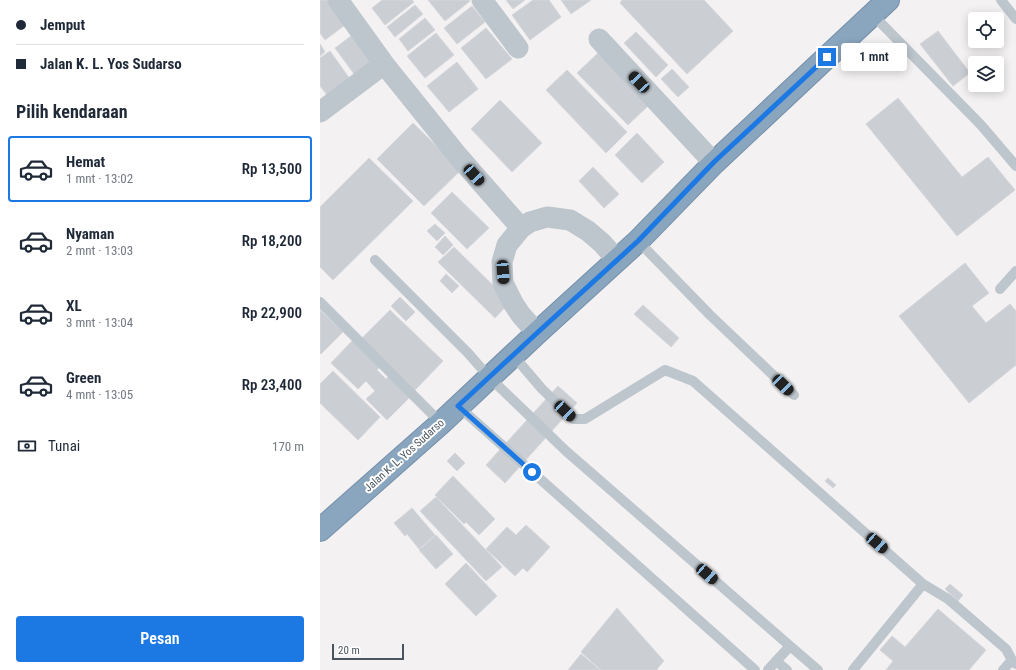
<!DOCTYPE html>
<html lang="id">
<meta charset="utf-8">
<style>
:root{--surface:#fff;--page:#f2f2f3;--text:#1f2937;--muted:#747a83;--line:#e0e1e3;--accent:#1c78e2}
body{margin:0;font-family:"Roboto Condensed",sans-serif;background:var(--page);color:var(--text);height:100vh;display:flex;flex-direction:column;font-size:15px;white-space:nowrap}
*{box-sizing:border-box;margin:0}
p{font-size:13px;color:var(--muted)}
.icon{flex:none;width:22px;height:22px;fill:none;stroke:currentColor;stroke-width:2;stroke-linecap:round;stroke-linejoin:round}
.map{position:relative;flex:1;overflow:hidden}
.details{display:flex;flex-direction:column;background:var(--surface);width:320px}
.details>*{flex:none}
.banner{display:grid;align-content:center;height:88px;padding:0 16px;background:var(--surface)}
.fabs{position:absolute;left:648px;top:12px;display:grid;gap:8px}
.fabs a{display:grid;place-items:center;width:36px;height:36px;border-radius:4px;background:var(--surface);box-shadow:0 2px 10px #0003;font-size:20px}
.scale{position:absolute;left:12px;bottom:10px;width:72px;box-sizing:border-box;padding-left:4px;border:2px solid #49555e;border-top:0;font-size:11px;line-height:14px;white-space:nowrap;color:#49555e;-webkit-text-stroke:3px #fff;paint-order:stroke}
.end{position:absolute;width:18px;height:18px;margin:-9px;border:5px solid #1c78e2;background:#fff;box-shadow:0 0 0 2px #fff}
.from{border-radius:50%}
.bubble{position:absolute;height:28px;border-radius:4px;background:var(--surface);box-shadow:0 2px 10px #0003;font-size:13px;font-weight:600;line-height:28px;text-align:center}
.car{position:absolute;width:12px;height:24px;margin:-12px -6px;border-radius:5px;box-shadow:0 0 3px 1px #0007;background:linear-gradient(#222 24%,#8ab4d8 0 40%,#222 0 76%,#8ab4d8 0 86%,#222 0)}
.banner b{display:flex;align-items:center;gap:14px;height:38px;font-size:15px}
.banner b+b{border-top:1px solid var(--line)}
.banner i{width:10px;height:10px;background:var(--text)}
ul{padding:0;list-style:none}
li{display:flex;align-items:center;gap:12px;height:66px;margin:0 8px 6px;padding:0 8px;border:2px solid transparent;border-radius:4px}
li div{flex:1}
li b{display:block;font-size:15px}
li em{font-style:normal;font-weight:600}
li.current{border-color:var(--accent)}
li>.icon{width:36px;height:36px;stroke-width:1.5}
h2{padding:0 16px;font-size:18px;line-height:48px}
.pay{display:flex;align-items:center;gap:10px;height:44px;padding:0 16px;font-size:15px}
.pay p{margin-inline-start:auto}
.primary-button{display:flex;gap:8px;margin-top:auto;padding:8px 16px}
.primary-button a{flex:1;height:46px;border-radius:4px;background:var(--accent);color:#fff;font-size:16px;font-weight:600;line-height:46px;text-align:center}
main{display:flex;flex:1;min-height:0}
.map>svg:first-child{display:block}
.building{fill:#cbced3;stroke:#d5d7dc}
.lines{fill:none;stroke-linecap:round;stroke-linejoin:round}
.highway-casing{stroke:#7590aa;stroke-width:24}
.lane{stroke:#bdc6cd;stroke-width:10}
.street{stroke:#bdc6cd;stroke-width:21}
.highway{stroke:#8aa5be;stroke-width:22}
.route{stroke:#1c78e2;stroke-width:5}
.labels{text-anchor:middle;stroke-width:4;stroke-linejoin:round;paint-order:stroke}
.street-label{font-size:11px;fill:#49555e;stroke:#fff}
</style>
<main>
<section class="details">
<div class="banner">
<b><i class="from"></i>Jemput</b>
<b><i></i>Jalan K. L. Yos Sudarso</b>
</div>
<h2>Pilih kendaraan</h2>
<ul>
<li class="current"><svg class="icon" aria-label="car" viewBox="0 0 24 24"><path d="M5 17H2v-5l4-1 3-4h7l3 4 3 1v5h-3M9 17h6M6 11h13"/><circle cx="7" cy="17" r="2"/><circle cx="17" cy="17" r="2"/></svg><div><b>Hemat</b><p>1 mnt · 13:02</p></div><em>Rp 13,500</em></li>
<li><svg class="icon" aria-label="car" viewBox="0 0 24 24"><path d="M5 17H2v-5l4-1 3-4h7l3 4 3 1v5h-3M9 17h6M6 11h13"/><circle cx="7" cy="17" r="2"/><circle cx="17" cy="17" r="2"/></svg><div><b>Nyaman</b><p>2 mnt · 13:03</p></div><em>Rp 18,200</em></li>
<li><svg class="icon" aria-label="car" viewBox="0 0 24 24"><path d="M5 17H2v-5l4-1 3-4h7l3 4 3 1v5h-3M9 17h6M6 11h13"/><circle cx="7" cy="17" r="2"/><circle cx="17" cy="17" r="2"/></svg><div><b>XL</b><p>3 mnt · 13:04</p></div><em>Rp 22,900</em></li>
<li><svg class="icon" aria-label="car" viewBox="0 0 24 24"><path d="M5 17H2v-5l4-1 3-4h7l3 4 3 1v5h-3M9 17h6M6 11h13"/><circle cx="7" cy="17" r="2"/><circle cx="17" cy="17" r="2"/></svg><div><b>Green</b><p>4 mnt · 13:05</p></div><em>Rp 23,400</em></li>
</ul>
<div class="pay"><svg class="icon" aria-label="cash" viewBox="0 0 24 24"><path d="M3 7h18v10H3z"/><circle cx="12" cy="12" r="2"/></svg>Tunai<p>170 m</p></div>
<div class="primary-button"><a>Pesan</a></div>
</section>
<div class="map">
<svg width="696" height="670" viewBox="0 0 696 670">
<rect width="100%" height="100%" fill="#f3f1f1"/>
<path class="building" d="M 0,0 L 13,0 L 29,22 L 5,40 L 0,33 Z
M 62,0 L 92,0 L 94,2 L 65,25 L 52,8 Z
M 108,0 L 149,0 L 150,1 L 125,21 Z
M 186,0 L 205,0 L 193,9 Z
M 213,0 L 229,0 L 241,17 L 210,40 L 192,15 Z
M 241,0 L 271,0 L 251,14 Z
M 302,0 L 384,0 L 413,31 L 367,74 L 300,3 Z
M 95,5 L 103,14 L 75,37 L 67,27 Z
M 152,6 L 165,22 L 137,44 L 124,28 Z
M 105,18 L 115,30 L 88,51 L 79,39 Z
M 166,28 L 192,59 L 166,79 L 141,48 Z
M 618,31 L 650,73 L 633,86 L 600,44 Z
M 316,32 L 348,65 L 336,77 L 304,43 Z
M 35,33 L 58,63 L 37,78 L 15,48 Z
M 116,33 L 134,55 L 105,78 L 87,56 Z
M 0,44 L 5,52 L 0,56 Z
M 10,51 L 30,79 L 7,95 L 0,86 L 0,58 Z
M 279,52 L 329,105 L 308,125 L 257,73 Z
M 137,62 L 158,89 L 129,112 L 107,86 Z
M 352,69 L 369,87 L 358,97 L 341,79 Z
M 247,70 L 307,132 L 286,153 L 226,90 Z
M 578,98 L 642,177 L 668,157 L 695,190 L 637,236 L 546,124 Z
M 180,100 L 222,143 L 192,172 L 151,129 Z
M 93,123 L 141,170 L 104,206 L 57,159 Z
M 317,133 L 344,162 L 322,183 L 295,155 Z
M 49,158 L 93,201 L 13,280 L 0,267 L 0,207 Z
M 273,167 L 299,194 L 284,208 L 259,181 Z
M 132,192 L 169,228 L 147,249 L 111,213 Z
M 115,224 L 125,233 L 117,241 L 107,231 Z
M 125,236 L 133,245 L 123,255 L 115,247 Z
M 134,247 L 190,302 L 175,318 L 118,262 Z
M 645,263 L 669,293 L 652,306 L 666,323 L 690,304 L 696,311 L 696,365 L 649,403 L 579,316 Z
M 126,274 L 139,286 L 132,293 L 120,281 Z
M 80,297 L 95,312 L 86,321 L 71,306 Z
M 323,305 L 359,338 L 351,347 L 314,314 Z
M 0,310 L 23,332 L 1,354 L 0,353 Z
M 70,310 L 123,361 L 95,390 L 42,338 Z
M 33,340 L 61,366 L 57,370 L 66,379 L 69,376 L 90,397 L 67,420 L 46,399 L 55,391 L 46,381 L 38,389 L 11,363 Z
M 13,371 L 60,417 L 38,440 L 0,403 L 0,384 Z
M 238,386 L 257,403 L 185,483 L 166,465 Z
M 135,453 L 145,463 L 137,471 L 127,461 Z
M 133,476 L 175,519 L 159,535 L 146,522 L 144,524 L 115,495 Z
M 508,478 L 516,485 L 513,488 L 505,481 Z
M 116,497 L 182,567 L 166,581 L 100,511 Z
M 92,508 L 115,535 L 99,549 L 87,534 L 85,536 L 74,523 Z
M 206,525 L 230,547 L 207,572 L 203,568 L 195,576 L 166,549 L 187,527 L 196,535 Z
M 116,535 L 133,554 L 116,569 L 99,550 Z
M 146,563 L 177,596 L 156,616 L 125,584 Z
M 630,584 L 643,595 L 638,601 L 625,589 Z
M 297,608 L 344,661 L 337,669 L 338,670 L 281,670 L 261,652 Z
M 618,609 L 666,650 L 649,670 L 566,670 L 573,661 L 560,650 L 572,636 L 585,647 Z
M 261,654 L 280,670 L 248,670 Z"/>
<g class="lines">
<g class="highway-casing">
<path id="highway" d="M 0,530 L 121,423 L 217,333 L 318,241 L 394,163 L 568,0"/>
</g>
<path class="lane" d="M 681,0 L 696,19
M 552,14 L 611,74 L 661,125 L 696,166
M 318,241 L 390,315 L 474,395
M 55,260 L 148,353 L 169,377 L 246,451 L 470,646
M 680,289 L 696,271
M 0,302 L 121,423
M 193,355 L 222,389 L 253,419 L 265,419 L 345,370 L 373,381 L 603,584 L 628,599 L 686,649 L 692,660 L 696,664
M 138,406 L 435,670
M 456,661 L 467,670
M 448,670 L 470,646 L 498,670
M 533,670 L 603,584
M 683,670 L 692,660"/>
<path class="street" d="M 18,0 L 64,64 L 138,156 L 201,228
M 162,0 L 198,48
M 279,39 L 394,163
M 0,112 L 64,64
M 217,333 L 201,315 L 193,303 L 183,283 L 182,262 L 187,245 L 201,228 L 210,222 L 227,217 L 250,220 L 268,231 L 282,243 L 297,260"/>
<use href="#highway" class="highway"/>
</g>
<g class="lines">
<path class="route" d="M 212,472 L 138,406 L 217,333 L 318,241 L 394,162 L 507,57"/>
</g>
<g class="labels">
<g class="street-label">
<text transform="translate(84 455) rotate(-42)" y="4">Jalan K. L. Yos Sudarso</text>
</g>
</g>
</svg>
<div class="fabs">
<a><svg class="icon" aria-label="locate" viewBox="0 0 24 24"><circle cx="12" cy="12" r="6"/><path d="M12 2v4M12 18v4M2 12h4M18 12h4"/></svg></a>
<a><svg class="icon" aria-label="layers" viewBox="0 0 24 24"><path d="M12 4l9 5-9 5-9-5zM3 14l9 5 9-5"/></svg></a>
</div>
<div class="scale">20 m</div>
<i class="end from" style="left:212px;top:472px"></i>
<i class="end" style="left:507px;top:57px"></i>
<div class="bubble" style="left:521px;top:43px;width:66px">1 mnt</div>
<i class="car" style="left:319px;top:82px;rotate:317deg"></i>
<i class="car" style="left:154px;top:175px;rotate:138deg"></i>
<i class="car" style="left:183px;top:272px;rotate:176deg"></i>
<i class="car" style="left:463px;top:385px;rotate:134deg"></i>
<i class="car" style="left:245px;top:411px;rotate:133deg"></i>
<i class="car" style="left:557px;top:543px;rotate:131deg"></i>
<i class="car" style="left:387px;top:574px;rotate:131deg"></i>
</div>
</main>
